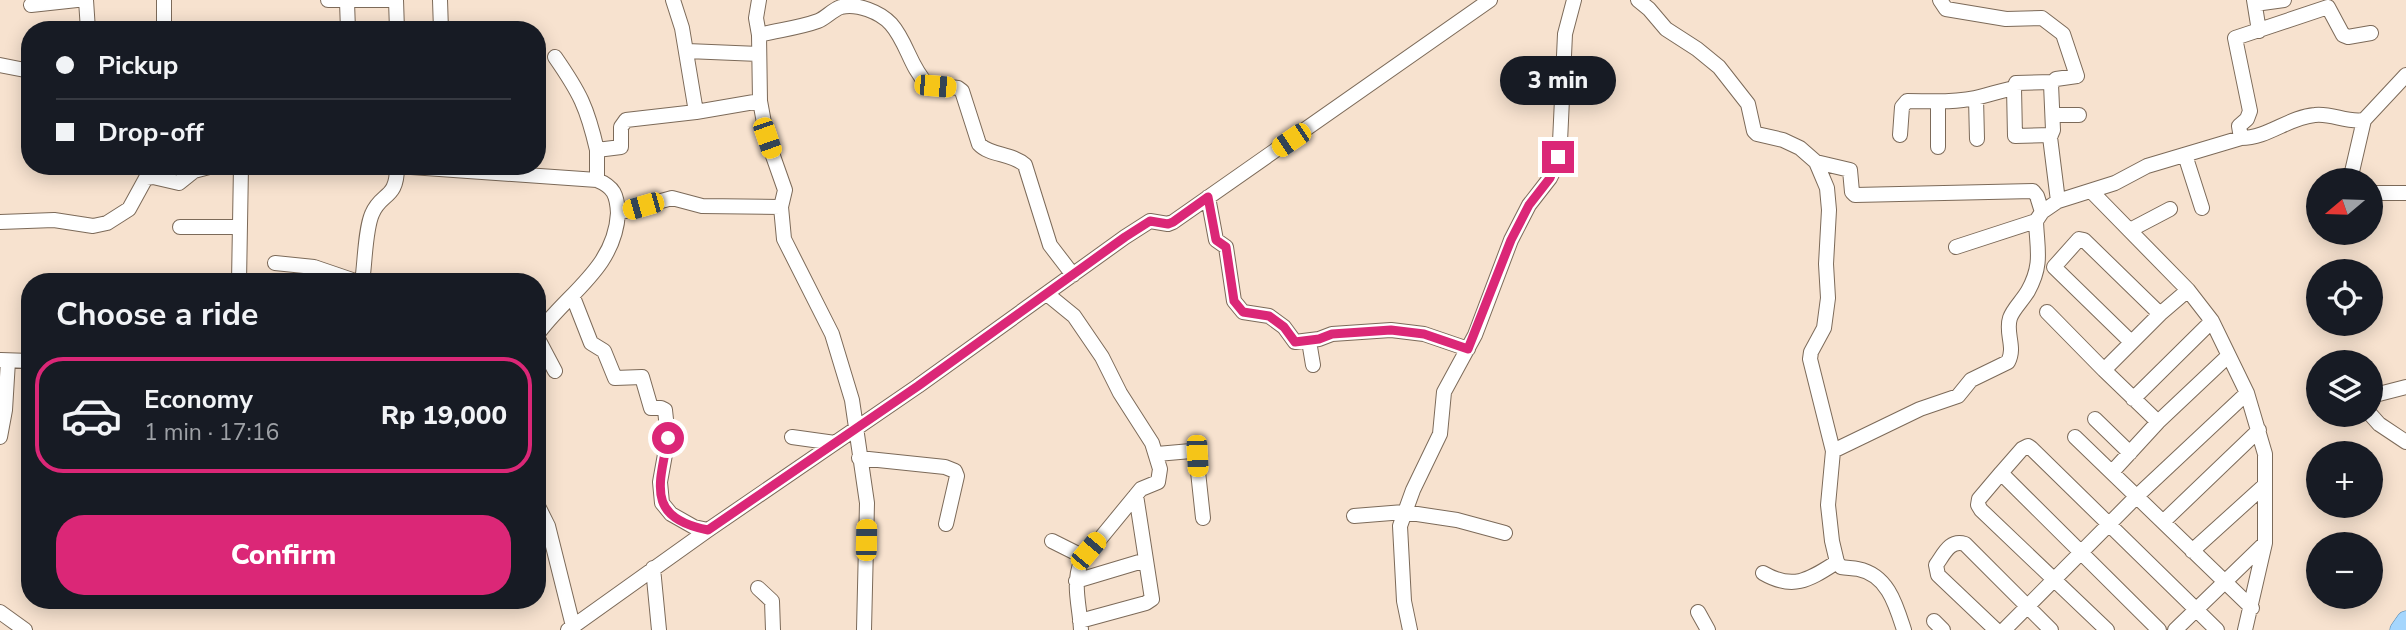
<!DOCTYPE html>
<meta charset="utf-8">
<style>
:root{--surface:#171b24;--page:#242831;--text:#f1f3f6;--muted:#9ea1a6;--line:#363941;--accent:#db2777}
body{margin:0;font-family:"Nunito Sans",sans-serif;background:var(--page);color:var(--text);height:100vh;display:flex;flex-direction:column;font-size:26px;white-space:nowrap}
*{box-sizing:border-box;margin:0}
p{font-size:23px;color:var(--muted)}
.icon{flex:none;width:38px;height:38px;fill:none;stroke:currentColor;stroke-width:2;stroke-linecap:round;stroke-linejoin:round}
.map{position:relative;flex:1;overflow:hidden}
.sheet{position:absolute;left:21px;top:273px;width:525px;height:336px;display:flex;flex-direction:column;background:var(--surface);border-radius:28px;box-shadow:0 4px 18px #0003}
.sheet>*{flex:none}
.guide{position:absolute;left:21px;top:21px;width:525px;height:154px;border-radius:28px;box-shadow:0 4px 18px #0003;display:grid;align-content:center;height:154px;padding:0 35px;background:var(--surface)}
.needle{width:46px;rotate:251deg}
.tools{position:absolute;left:2306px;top:168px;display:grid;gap:14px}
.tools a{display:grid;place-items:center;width:77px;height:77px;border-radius:50%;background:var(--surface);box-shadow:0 4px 18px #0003;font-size:35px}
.end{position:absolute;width:32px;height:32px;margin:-16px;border:9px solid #db2777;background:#fff;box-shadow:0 0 0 4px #fff}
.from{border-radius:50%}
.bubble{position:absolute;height:49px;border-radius:24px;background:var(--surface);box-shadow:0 4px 18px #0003;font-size:23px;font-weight:800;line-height:49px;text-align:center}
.car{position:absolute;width:21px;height:42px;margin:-21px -10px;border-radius:9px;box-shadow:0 0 5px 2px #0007;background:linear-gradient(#f5c518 24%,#345 0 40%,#f5c518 0 76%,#345 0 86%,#f5c518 0)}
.guide b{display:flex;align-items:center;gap:24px;height:66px;font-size:26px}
.guide b+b{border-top:2px solid var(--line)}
.guide i{width:18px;height:18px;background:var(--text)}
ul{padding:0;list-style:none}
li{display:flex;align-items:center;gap:21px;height:116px;margin:0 14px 10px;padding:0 21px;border:4px solid var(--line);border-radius:28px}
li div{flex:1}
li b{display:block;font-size:26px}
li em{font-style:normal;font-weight:800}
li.current{border-color:var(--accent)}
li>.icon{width:63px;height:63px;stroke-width:1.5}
h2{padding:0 35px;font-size:32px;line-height:84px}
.primary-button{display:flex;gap:14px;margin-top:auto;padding:14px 35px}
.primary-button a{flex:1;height:80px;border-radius:28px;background:var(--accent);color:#fff;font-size:28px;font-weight:800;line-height:80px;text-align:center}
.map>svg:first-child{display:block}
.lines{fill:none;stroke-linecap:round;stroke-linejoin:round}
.minor-casing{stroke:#7c6a59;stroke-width:16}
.major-casing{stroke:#5083aa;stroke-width:19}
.minor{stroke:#fff;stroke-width:14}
.major{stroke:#a5d6fd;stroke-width:18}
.route{stroke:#db2777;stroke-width:9}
</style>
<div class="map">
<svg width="2406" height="630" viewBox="0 0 2406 630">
<rect width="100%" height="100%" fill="#f7e2cf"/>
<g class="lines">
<g class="minor-casing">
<path id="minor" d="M 86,0 L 88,30
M 328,0 L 396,0
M 396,0 L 397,30
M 440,0 L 441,30
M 673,0 L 682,28 L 696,112
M 759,0 L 756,18 L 759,35 L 760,101 L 767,139 L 785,190 L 781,207 L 784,239 L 832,334 L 852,400 L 867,503 L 864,630
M 1638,0 L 1649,9 L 1666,29 L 1697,49 L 1719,67 L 1748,104 L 1754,131 L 1757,134 L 1783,140 L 1800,148 L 1816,162 L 1819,169 L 1827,188 L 1829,210 L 1826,264 L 1828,298 L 1824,328 L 1811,352 L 1810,359 L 1833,451 L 1828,505 L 1832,541 L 1837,562 L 1841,567 C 1847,568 1853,568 1858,569 C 1888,575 1896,605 1904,630
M 1940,0 L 1946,9 L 2006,19 L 2042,18 L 2063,34 L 2077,76 L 2056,79 L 2051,84 L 2053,130 L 2050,137 L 2058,201
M 2254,0 L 2259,31
M 347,2 L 348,30
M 2255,4 L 2284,0
M 31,5 L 77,0
M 164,30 L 164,0
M 759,35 C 778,30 799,28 818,21 C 826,18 832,10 841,7 C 857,3 880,12 891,24 C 907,42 910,67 927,84 L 958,88 L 962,91 L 979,144 C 990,156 1012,153 1025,165 L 1050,245 L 1073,275
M 687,51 L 759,54
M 555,57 C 580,93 587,107 597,150
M 0,65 L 30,71
M 2014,88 L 2016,83 L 2053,82
M 1976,98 L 1977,139
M 1938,102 L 1938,147
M 2053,115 L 2079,115
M 1900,135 L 1902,107 L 1907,101 C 1929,101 1953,103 1975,98 C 1988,95 2000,91 2014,88 L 2015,136 L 2051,135
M 2241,138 L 2239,126 L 2247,119 L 2250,111 L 2235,38 L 2328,7 L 2343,35 L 2348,37 L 2371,33
M 2185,155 L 2202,208
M 1816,162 L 1850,170 L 1852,192 L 1855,195 L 2033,191 L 2037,196 L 2042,212
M 397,166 L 597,180 C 614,187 617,195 618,213 L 672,198 L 702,206 L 781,207
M 597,180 L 597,150 L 621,147 L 621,127 L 626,120 L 696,112 L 760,101
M 2352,180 L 2351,176 L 2364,120
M 2091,191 L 2188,290 L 2212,321 L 2247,393 L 2265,454 L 2265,543 L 2245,630
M 2371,193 L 2406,193
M 1208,197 L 1216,240 L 1226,247 L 1234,301 L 1243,312 L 1269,316 L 1284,327 L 1295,342 L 1319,339 L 1332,334 L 1391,330 L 1424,334 L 1468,349
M 0,222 L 54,220 L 93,226 L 107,223 L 129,209 L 146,178 L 153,177 L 179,183 L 194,171 L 213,166
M 180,227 L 240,227
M 2130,230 L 2170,209
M 1956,247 L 2036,221
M 275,263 L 314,267 L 358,282
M 239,282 L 241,166
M 313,282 L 314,267
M 362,282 C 365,264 365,230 372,214 C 381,192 397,200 397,167
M 1047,294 L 1074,316 L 1102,357 L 1120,393 L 1152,443 L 1160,469 L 1158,482 L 1141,489 L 1081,562 C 1072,585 1080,607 1081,630
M 573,297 L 591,343 L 604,351 L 615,378 L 642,377 L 651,408 L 661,408 L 665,410 L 668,438 L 660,482 L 662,503 L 671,514 L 694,527 L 708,530
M 2047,312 L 2104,370
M 537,335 C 566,294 615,269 618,213
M 537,337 L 555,371
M 1309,341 L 1313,365
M 2131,342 L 2054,267 L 2079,239 L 2084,240 L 2160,314
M 1,360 L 30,361
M 2371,396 L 2406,387
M 2133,399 L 2212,321
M 2371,415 L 2379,424 L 2406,442
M 2095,419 L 2130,453
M 2158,422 L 2104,370 L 2160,314 L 2188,290
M 0,437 L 5,410 L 8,361
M 792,437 L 835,443
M 2075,437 L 2252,608
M 1833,451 L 1920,409 L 1958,396 L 1971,380 L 2008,362 C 2016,347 2005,333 2010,318 C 2013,309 2023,300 2028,291 C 2043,264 2037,249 2036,221 L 2042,212 L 2058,201 L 2115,183 L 2147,166 L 2241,138 C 2268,138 2289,117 2315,115 C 2332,113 2347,123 2364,120 L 2406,75
M 1157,454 L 1191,451 L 1196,453 L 1203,518
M 859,458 L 945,467 L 955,471 L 957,476 L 946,524
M 2113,471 L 2158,422 L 2228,356
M 2001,473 L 1979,499 L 1978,505 L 1981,510 L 2107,630
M 537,504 L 548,526 L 573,626
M 1354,516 L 1404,512 L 1457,520 L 1505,533
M 2163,522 L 2259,430
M 1052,541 L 1084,557
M 2192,551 L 2265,485
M 653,568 L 659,630
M 1763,573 C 1794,591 1810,579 1837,562
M 1076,581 L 1146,560
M 758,588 L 772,601 L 773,630
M 0,612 L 25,630
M 1698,612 L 1708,630
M 1080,621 L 1146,603 L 1152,599 L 1136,495
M 1934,621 L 1943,630
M 568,630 L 708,530 L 918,386 L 1125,237 L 1150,221 L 1168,224 L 1173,222 L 1490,0
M 1410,630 L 1404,601 L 1400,526 L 1413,490 L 1440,434 L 1444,392 L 1475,335 L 1511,240 L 1529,205 L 1550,178 L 1555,168 L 1560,142 L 1565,34 L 1574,0
M 1996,630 L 1938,575 L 1936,565 C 1944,554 1950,539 1965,544 L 2051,630
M 2004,630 L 2137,496 L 2247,393
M 2159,630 L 2001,473 L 2022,449 L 2028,446 L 2031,448 L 2217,630
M 2175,630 L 2265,543"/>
</g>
<g class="major-casing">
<path id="major" d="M 2399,630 L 2406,620"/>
</g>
<use href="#minor" class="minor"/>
<use href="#major" class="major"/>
</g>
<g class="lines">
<path class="route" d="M 668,438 C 659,485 646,518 708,530 L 918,386 L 1125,237 L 1150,221 L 1168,224 L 1173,222 L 1208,197 L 1216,240 L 1226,247 L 1234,301 L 1243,312 L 1269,316 L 1284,327 L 1295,342 L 1319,339 L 1332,334 L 1391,330 L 1424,334 L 1468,349 L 1511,240 L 1529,205 L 1550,178 L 1558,157"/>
</g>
</svg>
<div class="tools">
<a><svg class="needle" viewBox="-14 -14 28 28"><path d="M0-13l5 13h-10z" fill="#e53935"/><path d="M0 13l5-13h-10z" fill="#9ea1a6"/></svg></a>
<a><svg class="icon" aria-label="locate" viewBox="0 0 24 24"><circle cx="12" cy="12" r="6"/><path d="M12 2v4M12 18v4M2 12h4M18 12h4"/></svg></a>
<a><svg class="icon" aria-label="layers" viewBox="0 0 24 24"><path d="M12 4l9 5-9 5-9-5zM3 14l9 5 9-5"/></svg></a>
<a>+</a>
<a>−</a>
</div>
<i class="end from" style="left:668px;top:438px"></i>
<i class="end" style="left:1558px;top:157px"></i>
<div class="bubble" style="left:1500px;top:56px;width:116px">3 min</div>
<i class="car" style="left:935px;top:86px;rotate:95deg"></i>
<i class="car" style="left:767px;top:138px;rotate:161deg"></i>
<i class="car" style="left:1291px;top:140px;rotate:236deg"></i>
<i class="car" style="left:643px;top:206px;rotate:254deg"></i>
<i class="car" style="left:1197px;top:456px;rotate:177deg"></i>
<i class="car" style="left:866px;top:540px;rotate:1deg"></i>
<i class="car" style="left:1088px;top:551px;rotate:40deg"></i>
<div class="guide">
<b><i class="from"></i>Pickup</b>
<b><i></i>Drop-off</b>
</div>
<section class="sheet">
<h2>Choose a ride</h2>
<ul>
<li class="current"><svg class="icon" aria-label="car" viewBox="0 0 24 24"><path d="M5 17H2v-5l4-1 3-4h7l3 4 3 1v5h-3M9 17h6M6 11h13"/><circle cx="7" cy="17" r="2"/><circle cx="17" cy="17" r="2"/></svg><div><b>Economy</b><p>1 min · 17:16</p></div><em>Rp 19,000</em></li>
</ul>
<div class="primary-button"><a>Confirm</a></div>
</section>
</div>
